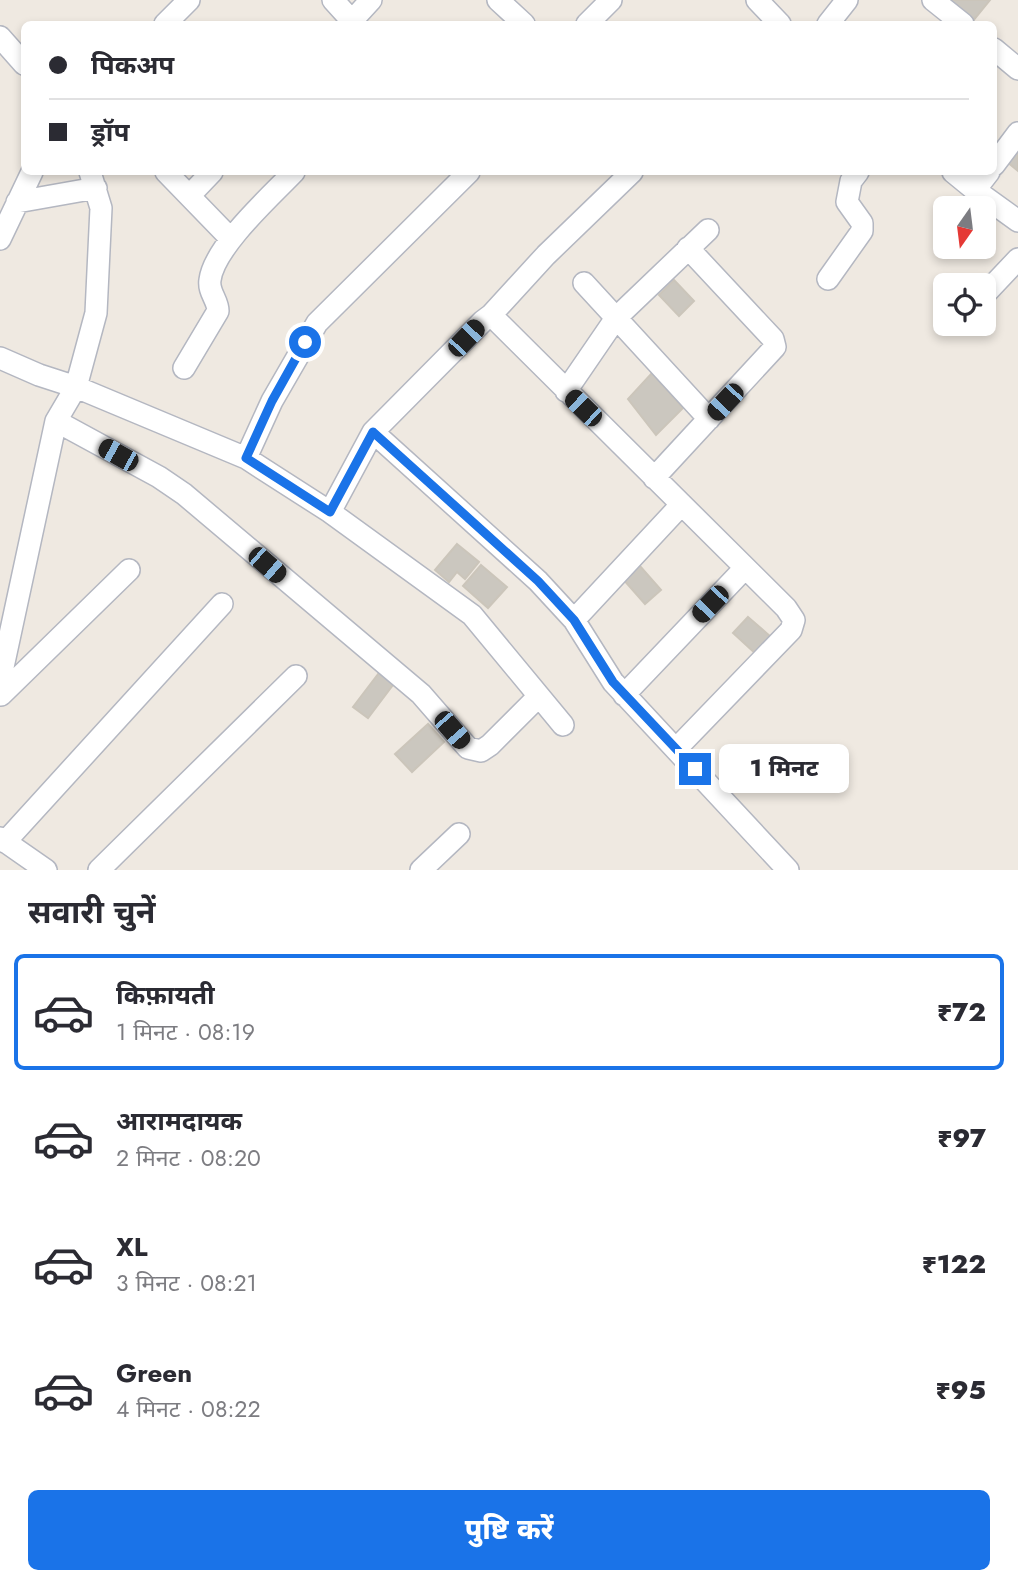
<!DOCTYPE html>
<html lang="hi">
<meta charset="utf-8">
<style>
:root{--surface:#fff;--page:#f7f7f7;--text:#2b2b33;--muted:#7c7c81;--line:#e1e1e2;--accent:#1a73e8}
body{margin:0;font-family:Jost,"Noto Sans Devanagari",sans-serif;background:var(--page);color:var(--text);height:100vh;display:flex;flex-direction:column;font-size:26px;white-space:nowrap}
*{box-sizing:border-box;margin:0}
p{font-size:23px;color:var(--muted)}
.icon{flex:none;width:38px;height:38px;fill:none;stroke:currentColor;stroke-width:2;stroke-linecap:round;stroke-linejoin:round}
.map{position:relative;height:870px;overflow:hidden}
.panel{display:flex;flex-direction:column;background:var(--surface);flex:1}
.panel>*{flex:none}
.banner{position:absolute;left:21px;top:21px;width:976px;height:154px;border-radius:10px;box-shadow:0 4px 10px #0003;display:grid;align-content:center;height:154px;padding:0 28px;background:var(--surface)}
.needle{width:46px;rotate:194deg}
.tools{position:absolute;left:933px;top:196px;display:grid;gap:14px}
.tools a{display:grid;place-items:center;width:63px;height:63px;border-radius:10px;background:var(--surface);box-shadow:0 4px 10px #0003;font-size:35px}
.end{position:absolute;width:32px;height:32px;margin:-16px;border:9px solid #1a73e8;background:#fff;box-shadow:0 0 0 4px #fff}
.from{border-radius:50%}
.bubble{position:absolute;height:49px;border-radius:10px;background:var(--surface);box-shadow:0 4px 10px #0003;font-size:23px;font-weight:800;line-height:49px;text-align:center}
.car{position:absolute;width:21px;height:42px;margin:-21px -10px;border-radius:9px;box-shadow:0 0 5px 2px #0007;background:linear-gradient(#222 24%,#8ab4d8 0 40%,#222 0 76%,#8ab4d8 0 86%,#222 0)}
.banner b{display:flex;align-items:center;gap:24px;height:66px;font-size:26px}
.banner b+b{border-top:2px solid var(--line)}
.banner i{width:18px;height:18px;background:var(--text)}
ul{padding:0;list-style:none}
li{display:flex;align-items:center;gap:21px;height:116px;margin:0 14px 10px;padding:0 14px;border:4px solid transparent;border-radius:10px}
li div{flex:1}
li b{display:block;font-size:26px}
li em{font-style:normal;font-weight:800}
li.current{border-color:var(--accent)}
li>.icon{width:63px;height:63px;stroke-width:1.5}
h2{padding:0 28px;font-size:32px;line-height:84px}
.cta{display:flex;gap:14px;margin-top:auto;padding:14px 28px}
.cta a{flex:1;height:80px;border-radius:10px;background:var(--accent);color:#fff;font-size:28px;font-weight:800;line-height:80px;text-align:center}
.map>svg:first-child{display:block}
.building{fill:#cbc7bf;stroke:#cbc5ba;stroke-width:2}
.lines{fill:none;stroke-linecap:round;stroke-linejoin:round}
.street-casing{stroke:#b4b7c1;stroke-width:24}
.street{stroke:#fff;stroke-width:21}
.route{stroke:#1a73e8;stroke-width:9}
</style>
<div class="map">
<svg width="1018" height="870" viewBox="0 0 1018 870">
<rect width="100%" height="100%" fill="#efe9e1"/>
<path class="building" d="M 951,0 L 990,0 L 972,22 L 948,3 Z
M 1018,146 L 1018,171 L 1006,161 Z
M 674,280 L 694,301 L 679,316 L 659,295 Z
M 652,373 L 683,408 L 656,435 L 628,399 Z
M 457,544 L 479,562 L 465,579 L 457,572 L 449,582 L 435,570 Z
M 481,565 L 507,587 L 488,608 L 463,586 Z
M 639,565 L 661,590 L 645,604 L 623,579 Z
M 748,617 L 771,637 L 756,654 L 733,633 Z
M 382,669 L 396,681 L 368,718 L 353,707 Z
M 428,724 L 444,742 L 412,772 L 395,754 Z"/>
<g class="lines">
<g class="street-casing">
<path id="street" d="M 333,0 L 352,21
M 498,0 L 524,24
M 757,0 L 780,24
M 933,0 L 963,24
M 165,24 L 189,0
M 349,24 L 371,0
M 587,24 L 611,0
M 828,24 L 847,0
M 0,37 L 24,64
M 994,49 L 1018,69
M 994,165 L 1018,133
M 166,172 L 230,238
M 953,172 L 975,190
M 989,172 L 975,190 L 1018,221
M 190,195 L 212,172
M 17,202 L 96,188
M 0,239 L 32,172
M 828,279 L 862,231 L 862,223 L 847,202 L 851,181 L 858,172
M 584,283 L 709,419
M 984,295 L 1018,259
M 491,315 L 786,608 L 794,620 L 791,630 L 676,749
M 0,358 L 39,375 L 76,387 L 246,458 L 330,512 L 472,615 L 563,725
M 184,368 L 218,311 C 218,300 208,292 210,280 C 214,247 271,196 294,172
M 566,391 L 616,318 L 708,230
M 56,421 L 159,477 L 184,494 L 421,694 L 468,748 L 481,751 L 490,745 L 539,696
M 373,432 L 538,581 L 574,620 L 613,682 L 788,870
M 246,458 L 272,401 L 317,323 L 469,172
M 654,478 L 775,347 L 773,339 L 688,248
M 330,512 L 373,432 L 483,321 L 491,315 L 546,255 L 632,172
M 574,620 L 681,505
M 0,681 L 56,421 L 76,387 L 96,313 L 101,208 L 90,172
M 1,695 L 129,570
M 624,695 L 745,568
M 0,838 L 46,870
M 5,842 L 222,604
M 99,870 L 296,676
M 421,870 L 459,834"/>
</g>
<use href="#street" class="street"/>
</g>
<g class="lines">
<path class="route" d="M 305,342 L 272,401 L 246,458 L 330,512 L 373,432 L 538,581 L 574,620 L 613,682 L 695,769"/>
</g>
</svg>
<div class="tools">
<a><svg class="needle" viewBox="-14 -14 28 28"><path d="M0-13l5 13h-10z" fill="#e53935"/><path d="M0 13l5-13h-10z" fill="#7c7c81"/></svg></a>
<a><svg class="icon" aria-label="locate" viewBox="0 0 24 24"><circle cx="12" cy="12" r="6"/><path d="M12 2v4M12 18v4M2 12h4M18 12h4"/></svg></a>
</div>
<i class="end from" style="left:305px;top:342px"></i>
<i class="end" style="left:695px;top:769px"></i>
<div class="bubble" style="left:719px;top:744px;width:130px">1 मिनट</div>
<i class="car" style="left:466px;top:338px;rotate:44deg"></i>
<i class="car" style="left:725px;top:402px;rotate:223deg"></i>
<i class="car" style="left:583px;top:408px;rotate:314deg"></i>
<i class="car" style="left:118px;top:455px;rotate:299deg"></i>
<i class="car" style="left:267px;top:565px;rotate:131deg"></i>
<i class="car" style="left:710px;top:604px;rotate:224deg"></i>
<i class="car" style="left:452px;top:730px;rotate:139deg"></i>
<div class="banner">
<b><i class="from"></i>पिकअप</b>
<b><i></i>ड्रॉप</b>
</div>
</div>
<section class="panel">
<h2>सवारी चुनें</h2>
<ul>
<li class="current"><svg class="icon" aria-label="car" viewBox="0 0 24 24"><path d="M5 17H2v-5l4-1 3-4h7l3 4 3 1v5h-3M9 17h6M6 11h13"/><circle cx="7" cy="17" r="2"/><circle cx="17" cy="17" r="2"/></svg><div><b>किफ़ायती</b><p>1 मिनट · 08:19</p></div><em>₹72</em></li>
<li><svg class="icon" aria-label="car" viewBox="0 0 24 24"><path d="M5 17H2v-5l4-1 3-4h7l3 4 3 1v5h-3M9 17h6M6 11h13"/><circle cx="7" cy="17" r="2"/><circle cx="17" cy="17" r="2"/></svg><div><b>आरामदायक</b><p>2 मिनट · 08:20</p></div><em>₹97</em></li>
<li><svg class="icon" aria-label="car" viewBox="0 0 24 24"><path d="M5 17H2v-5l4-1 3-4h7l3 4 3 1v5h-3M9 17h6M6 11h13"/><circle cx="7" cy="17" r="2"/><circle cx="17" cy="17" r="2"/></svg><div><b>XL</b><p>3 मिनट · 08:21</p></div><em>₹122</em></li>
<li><svg class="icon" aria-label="car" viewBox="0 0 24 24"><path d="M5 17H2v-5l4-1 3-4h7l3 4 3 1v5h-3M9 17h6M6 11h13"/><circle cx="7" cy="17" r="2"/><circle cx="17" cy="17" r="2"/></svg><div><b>Green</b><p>4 मिनट · 08:22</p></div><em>₹95</em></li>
</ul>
<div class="cta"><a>पुष्टि करें</a></div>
</section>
